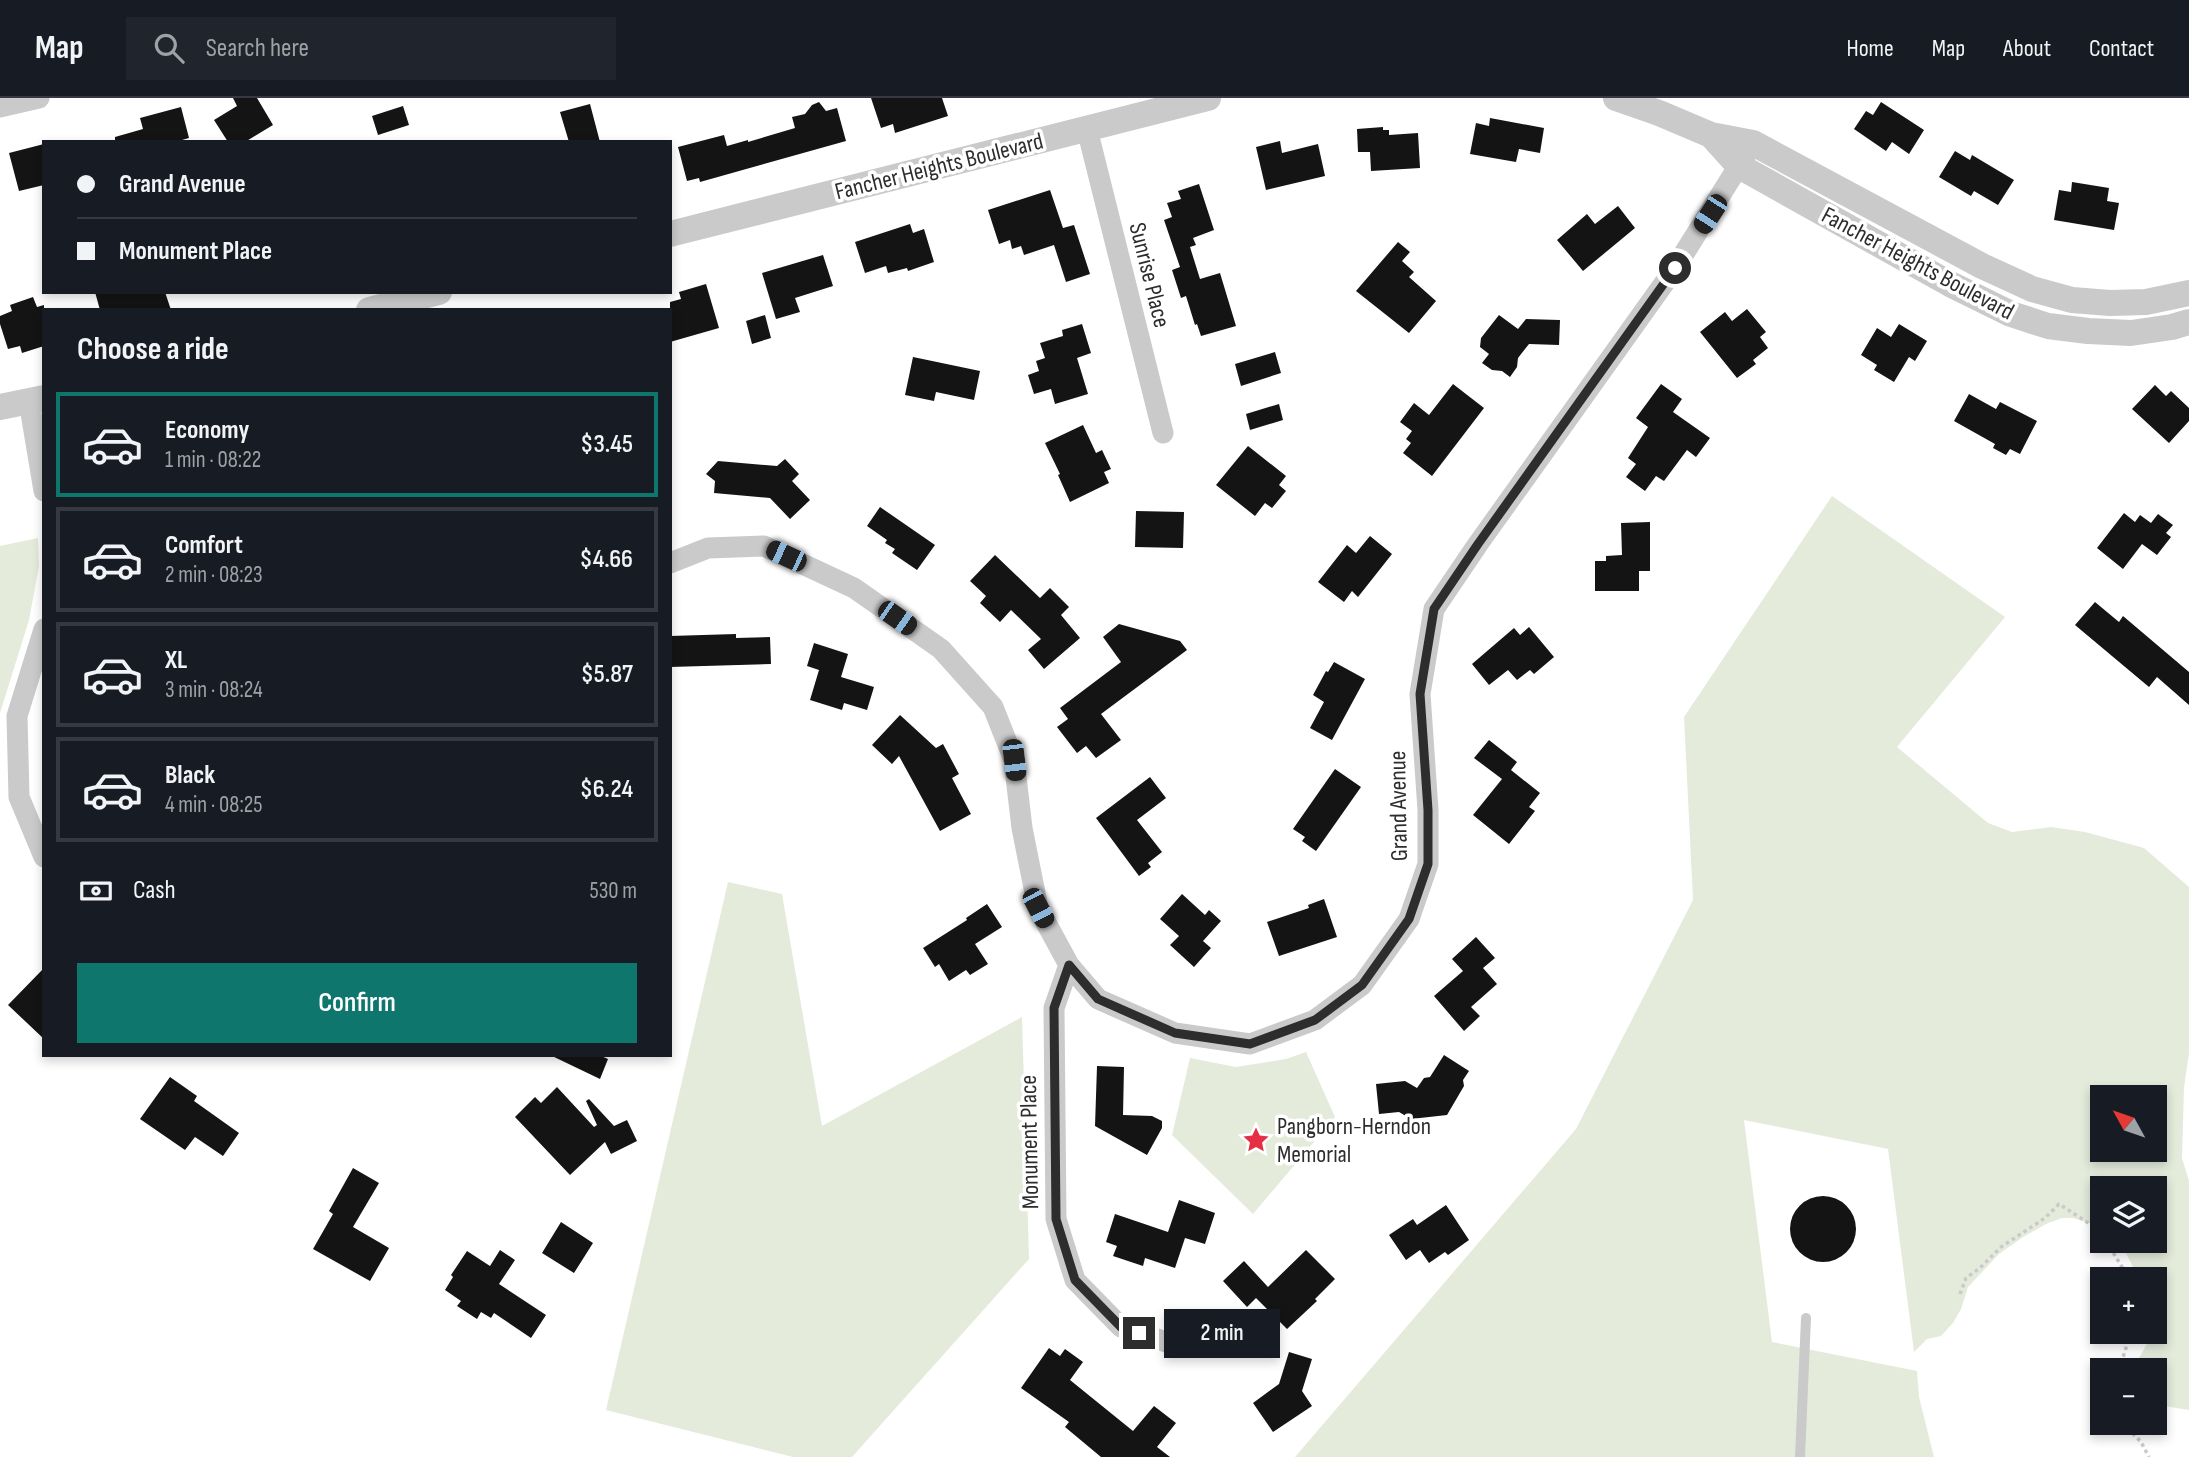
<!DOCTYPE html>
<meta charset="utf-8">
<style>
:root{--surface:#171b24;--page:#20242c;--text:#f1f3f6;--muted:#9ea1a6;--line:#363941;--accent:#0f766e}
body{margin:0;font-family:"Sofia Sans Condensed",sans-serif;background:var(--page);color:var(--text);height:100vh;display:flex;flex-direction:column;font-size:26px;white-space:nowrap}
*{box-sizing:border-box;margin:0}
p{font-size:23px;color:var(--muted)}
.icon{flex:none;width:38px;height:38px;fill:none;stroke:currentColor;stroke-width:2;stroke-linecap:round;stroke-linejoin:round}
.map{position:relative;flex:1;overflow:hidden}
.details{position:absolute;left:42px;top:210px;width:630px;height:749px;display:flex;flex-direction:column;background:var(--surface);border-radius:0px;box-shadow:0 4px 10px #0003}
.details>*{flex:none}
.banner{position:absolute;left:42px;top:42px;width:630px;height:154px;border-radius:0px;box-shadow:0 4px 10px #0003;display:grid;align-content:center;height:154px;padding:0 35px;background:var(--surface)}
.needle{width:46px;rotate:310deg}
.controls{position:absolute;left:2090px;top:987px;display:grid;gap:14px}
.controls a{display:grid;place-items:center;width:77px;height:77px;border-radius:0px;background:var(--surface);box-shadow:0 4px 10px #0003;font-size:35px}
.end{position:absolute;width:32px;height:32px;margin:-16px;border:9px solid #2d2d2d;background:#fff;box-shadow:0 0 0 4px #fff}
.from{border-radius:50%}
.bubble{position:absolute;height:49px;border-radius:0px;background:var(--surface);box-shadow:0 4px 10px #0003;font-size:23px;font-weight:600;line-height:49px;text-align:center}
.car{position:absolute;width:21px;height:42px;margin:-21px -10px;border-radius:9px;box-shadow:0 0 5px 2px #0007;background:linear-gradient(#222 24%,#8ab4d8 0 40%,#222 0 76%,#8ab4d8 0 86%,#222 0)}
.banner b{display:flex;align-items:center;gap:24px;height:66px;font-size:26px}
.banner b+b{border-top:2px solid var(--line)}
.banner i{width:18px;height:18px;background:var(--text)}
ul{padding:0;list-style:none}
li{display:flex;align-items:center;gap:21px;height:105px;margin:0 14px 10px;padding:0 21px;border:4px solid var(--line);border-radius:0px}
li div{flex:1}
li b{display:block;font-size:26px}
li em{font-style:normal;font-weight:600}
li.active{border-color:var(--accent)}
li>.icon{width:63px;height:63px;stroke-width:1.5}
h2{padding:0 35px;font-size:32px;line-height:84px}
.pay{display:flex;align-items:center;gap:18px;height:77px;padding:0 35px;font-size:26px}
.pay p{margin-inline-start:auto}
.cta{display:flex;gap:14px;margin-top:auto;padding:14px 35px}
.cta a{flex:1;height:80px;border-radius:0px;background:var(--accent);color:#fff;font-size:28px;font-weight:600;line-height:80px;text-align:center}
header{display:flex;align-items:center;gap:42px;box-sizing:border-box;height:98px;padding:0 35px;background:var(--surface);border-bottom:2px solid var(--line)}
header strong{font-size:33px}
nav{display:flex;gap:38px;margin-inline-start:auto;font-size:24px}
.search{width:490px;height:63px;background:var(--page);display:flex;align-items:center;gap:18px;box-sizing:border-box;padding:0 24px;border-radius:0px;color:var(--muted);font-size:26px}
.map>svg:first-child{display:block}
.green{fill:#e4ebdb;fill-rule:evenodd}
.building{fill:#141414}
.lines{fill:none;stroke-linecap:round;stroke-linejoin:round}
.path{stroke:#cacaca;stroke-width:3.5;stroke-dasharray:3.5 3.5;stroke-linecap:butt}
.service{stroke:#cacaca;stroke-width:10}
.minor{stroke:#cacaca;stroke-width:21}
.tertiary{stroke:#cacaca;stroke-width:26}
.route{stroke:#2d2d2d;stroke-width:9}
.labels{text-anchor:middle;stroke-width:7;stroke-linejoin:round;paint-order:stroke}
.street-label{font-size:24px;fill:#2d2d2d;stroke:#fff}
.poi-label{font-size:24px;fill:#2d2d2d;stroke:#fff;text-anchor:start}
</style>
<header>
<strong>Map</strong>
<div class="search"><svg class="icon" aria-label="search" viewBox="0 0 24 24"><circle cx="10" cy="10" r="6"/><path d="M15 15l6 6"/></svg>Search here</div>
<nav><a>Home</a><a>Map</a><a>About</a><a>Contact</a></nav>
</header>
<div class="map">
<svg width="2189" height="1359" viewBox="0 0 2189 1359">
<rect width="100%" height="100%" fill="#fff"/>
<path class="green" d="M 1832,398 L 2005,519 L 1897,649 L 1988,725 L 2012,734 L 2051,729 L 2085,734 L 2144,750 L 2189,789 L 2189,955 L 2184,990 L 2182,1060 L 2189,1083 L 2189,1312 L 2164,1308 L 2154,1304 L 2154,1272 L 2132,1272 L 2151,1239 L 2152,1234 L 2154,1234 L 2154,1181 L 2139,1181 L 2120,1143 L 2154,1143 L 2154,1090 L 2102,1090 L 2102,1129 L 2073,1120 L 2062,1120 L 2046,1126 L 2023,1139 L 1999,1156 L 1968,1189 L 1961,1211 L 1953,1225 L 1941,1238 L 1927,1241 L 1914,1254 L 1888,1051 L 1744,1022 L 1772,1244 L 1917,1273 L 1919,1299 L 1934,1359 L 1295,1359 L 1576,1031 L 1693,802 L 1684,619 ZM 2102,999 L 2154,999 L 2154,1052 L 2102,1052 Z
M 38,440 L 39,468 L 29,522 L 0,615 L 0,448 Z
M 728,784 L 782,796 L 822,1028 L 1022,919 L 1029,1161 L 852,1359 L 793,1359 L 606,1312 Z
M 1306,954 L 1335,1019 L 1253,1116 L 1172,1037 L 1190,960 L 1236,969 L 1286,961 Z"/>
<path class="building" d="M 233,0 L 257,0 L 273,27 L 245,44 L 228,44 L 214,22 L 237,8 Z
M 871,0 L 942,0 L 948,18 L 895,35 L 893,26 L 881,30 Z
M 819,4 L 826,13 L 837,10 L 846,43 L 700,84 L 699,80 L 687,83 L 678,49 L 724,37 L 727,48 L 748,42 L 748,44 L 795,30 L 792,19 L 805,16 L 812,7 Z
M 1881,4 L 1924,32 L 1909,56 L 1892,44 L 1886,53 L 1854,31 L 1866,13 L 1873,17 Z
M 590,6 L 600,44 L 569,44 L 560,14 Z
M 403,8 L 409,27 L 378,37 L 372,18 Z
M 181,9 L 189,40 L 175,44 L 115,44 L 115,39 L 143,31 L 140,20 Z
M 1490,20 L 1544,30 L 1540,55 L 1519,51 L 1516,64 L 1470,56 L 1476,25 L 1489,28 Z
M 1383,29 L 1383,32 L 1389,32 L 1389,37 L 1418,35 L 1420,70 L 1371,73 L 1370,54 L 1358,54 L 1357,31 Z
M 1280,43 L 1282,55 L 1318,46 L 1325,78 L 1266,92 L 1256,49 Z
M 44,46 L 44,87 L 19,93 L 9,55 Z
M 1955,53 L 1970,62 L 1972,57 L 2014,82 L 1998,107 L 1974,93 L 1971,98 L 1939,79 Z
M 2072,84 L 2109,90 L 2107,103 L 2119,105 L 2114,132 L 2054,122 L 2059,92 L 2071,94 Z
M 1199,86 L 1214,132 L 1193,140 L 1196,147 L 1190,149 L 1200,181 L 1220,175 L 1236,228 L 1201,238 L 1197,226 L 1195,227 L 1186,198 L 1181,200 L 1172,172 L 1180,169 L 1164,122 L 1172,119 L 1167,105 L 1181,101 L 1178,93 Z
M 1050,92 L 1063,130 L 1074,127 L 1090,176 L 1066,184 L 1054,147 L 1024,157 L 1021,148 L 1012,151 L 1010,142 L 999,146 L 988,112 Z
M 1618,108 L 1635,130 L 1583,173 L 1557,142 L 1587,116 L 1595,126 Z
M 910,126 L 913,135 L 924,131 L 934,164 L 908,173 L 907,170 L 888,175 L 886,168 L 865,175 L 855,144 Z
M 1398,144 L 1410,154 L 1402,163 L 1414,174 L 1409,179 L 1436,203 L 1409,235 L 1356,193 Z
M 823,157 L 833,188 L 795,200 L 800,214 L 776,221 L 762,175 Z
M 706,186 L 719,230 L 670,244 L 670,204 L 681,201 L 679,194 Z
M 95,194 L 165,194 L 171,212 L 100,212 Z
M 33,199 L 37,209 L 44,207 L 44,248 L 22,255 L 20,248 L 8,251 L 0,226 L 0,218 L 12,213 L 10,207 Z
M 1747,211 L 1766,234 L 1760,239 L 1768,250 L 1753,262 L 1756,266 L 1737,280 L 1700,234 L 1725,214 L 1732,223 Z
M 765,217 L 771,240 L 752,246 L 746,223 Z
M 1499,217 L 1518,231 L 1526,221 L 1560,222 L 1559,247 L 1529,246 L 1518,260 L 1517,269 L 1510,279 L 1502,273 L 1492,272 L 1482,265 L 1489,256 L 1480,249 L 1481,240 Z
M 1082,226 L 1091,255 L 1077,260 L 1088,296 L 1055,306 L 1051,291 L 1034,296 L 1028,277 L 1039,273 L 1036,263 L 1045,260 L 1040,245 L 1063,238 L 1062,232 Z
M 1899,226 L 1927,243 L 1915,263 L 1909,259 L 1894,284 L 1874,272 L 1877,267 L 1861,257 L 1877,230 L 1891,239 Z
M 1275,254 L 1281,275 L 1241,288 L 1235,266 Z
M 913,259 L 980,273 L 974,302 L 936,294 L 934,303 L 905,297 Z
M 1453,286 L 1484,310 L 1432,378 L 1403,355 L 1411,345 L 1406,341 L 1412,333 L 1400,324 L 1414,305 L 1429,317 Z
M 1661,286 L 1682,301 L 1673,314 L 1710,340 L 1696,359 L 1687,352 L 1664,383 L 1656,378 L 1645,393 L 1626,379 L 1636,366 L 1628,360 L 1648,329 L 1636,320 Z
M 2155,287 L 2166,298 L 2171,293 L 2189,310 L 2189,323 L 2169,345 L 2132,311 Z
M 1969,296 L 1996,311 L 2000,304 L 2037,323 L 2020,356 L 2010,351 L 2006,357 L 1993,350 L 1995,346 L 1954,323 Z
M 1279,306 L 1283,322 L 1250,332 L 1246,316 Z
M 1083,327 L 1096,355 L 1102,352 L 1111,371 L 1104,374 L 1109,385 L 1070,404 L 1058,377 L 1060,376 L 1045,345 Z
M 1248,348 L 1286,378 L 1279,387 L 1286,393 L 1272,410 L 1265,405 L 1255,418 L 1216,387 Z
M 785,361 L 799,376 L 792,383 L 810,402 L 790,421 L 770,400 L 714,395 L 715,383 L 706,376 L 718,363 L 777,368 Z
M 880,409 L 935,447 L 917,472 L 892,455 L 895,451 L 885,445 L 887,442 L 867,428 Z
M 1136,413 L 1184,414 L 1183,450 L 1135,449 Z
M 2124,415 L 2135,424 L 2140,417 L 2151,425 L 2158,416 L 2173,427 L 2166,435 L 2171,439 L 2157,457 L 2142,446 L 2123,471 L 2097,450 Z
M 1650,424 L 1650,473 L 1639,473 L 1639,493 L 1595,493 L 1595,463 L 1606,463 L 1606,458 L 1622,457 L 1621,425 Z
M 1370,438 L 1392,456 L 1358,499 L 1352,493 L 1344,504 L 1318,484 L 1347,447 L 1356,455 Z
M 995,457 L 1040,500 L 1050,490 L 1069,509 L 1061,517 L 1080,540 L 1044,571 L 1028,552 L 1041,541 L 1011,512 L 1000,524 L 980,505 L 986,498 L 970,483 Z
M 2095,504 L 2119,524 L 2123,518 L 2189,574 L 2189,607 L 2157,579 L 2149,589 L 2075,527 Z
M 1119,526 L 1180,543 L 1187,552 L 1101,616 L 1121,642 L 1096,660 L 1086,648 L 1077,655 L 1057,629 L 1068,621 L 1060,610 L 1121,564 L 1103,539 Z
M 1529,529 L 1554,559 L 1534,576 L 1530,572 L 1517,582 L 1508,572 L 1489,587 L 1472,566 L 1514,530 L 1520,537 Z
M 736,536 L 736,540 L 770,539 L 771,566 L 670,569 L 670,538 Z
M 814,545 L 848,556 L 841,579 L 874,589 L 867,612 L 844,605 L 842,612 L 810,602 L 819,572 L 807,568 Z
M 1334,564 L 1365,581 L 1332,642 L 1310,630 L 1324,604 L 1313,597 L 1326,573 L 1328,574 Z
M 900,617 L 936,650 L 943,646 L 959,676 L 952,680 L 971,716 L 940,733 L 899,658 L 892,666 L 872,647 Z
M 1489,642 L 1517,664 L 1511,672 L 1540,695 L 1529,709 L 1535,713 L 1509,746 L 1473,717 L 1502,681 L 1474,660 Z
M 1335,671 L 1361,689 L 1316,753 L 1302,743 L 1305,739 L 1293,731 Z
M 1150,679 L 1166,700 L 1137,722 L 1162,754 L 1148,765 L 1151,769 L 1139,778 L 1096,720 Z
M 1182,796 L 1205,817 L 1209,812 L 1221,823 L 1203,843 L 1211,850 L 1194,869 L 1170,847 L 1179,838 L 1160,821 Z
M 1324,801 L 1337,839 L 1279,858 L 1267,824 L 1309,810 L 1308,807 Z
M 987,806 L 1002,829 L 975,846 L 988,866 L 970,877 L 966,872 L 949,883 L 939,866 L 935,869 L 923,850 L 967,822 L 966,820 Z
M 1476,839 L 1495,860 L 1483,870 L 1497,886 L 1471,909 L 1480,918 L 1464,933 L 1434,898 L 1463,873 L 1452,861 Z
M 44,870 L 44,941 L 8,907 Z
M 550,957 L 599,957 L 608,961 L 600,981 Z
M 1444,957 L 1469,973 L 1463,982 L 1464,988 L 1447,1017 L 1411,1021 L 1399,1014 L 1379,1016 L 1376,986 L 1405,983 L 1417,990 L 1424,980 L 1430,979 Z
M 1097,968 L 1124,969 L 1123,1017 L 1152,1018 L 1162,1023 L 1162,1030 L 1147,1057 L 1095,1028 Z
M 170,979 L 197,998 L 194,1003 L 239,1035 L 223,1058 L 195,1039 L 185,1052 L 140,1021 Z
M 557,989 L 594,1029 L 597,1027 L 586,1003 L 589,1001 L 614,1028 L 627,1022 L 637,1043 L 611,1056 L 605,1044 L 570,1077 L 515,1019 L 535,999 L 541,1005 Z
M 353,1070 L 379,1085 L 353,1129 L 389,1150 L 370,1183 L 313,1151 L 333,1116 L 329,1113 Z
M1790 1131a33 33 0 1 1 66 0a33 33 0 1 1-66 0Z
M 1179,1102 L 1215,1115 L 1205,1146 L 1185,1140 L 1175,1170 L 1145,1160 L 1143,1168 L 1113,1158 L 1117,1148 L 1106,1144 L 1115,1116 L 1168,1134 Z
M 1446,1107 L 1469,1142 L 1448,1157 L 1445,1154 L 1429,1165 L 1420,1152 L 1406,1162 L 1389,1137 L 1413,1121 L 1417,1127 Z
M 561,1124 L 593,1145 L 574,1175 L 542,1155 Z
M 500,1152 L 515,1162 L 499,1186 L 546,1217 L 531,1240 L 494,1215 L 491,1220 L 481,1214 L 477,1221 L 457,1208 L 461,1203 L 445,1192 L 453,1179 L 451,1177 L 467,1153 L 490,1168 Z
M 1306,1152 L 1335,1181 L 1315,1201 L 1317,1203 L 1287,1231 L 1256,1200 L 1247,1209 L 1223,1183 L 1244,1163 L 1268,1189 Z
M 1049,1250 L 1060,1258 L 1065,1251 L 1083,1264 L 1070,1282 L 1133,1333 L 1154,1308 L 1176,1325 L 1157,1349 L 1170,1359 L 1101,1359 L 1065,1329 L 1069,1324 L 1021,1290 Z
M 1289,1254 L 1312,1261 L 1302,1293 L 1312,1308 L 1273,1334 L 1253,1305 L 1279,1286 Z"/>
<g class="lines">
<path class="path" d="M 2106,1143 L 2122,1169 L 2126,1181
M 1960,1196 L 1966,1180 L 1980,1170 L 2001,1149 L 2045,1120 L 2059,1106 L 2093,1128 L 2102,1137
M 2119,1272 L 2131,1234
M 2123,1325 L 2141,1344 L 2149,1359"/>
<path class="service" d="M 1800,1359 L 1806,1220"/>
<path class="minor" d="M 0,9 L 39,0
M 1087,31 L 1163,335
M 29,303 L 44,393
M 670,465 L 708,450 L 764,448 L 854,490 L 941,551 L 993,609 L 1014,662 L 1022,730 L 1038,810 L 1069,867 L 1098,901 L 1175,935 L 1250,946 L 1315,922 L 1362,887 L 1409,821 L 1428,766 L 1428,712 L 1420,596 L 1434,511 L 1478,446 L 1675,170 L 1746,56
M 44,531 L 17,618 L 19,699 L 44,759
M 1069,867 L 1054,910 L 1056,1121 L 1075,1182 L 1121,1229 L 1175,1247"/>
<path class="tertiary" d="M 1616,0 L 1659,15 L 1711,37 L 1753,45 L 1982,168 L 2032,191 L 2072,202 L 2110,205 L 2146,204 L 2189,195
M 1711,37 L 1739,68 L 1950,186 L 2011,216 L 2048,228 L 2088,233 L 2131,235 L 2172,229 L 2189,224
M 670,136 L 1208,0
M 369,212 L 439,194
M 0,309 L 44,300"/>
</g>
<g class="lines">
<path class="route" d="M 1139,1235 L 1121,1229 L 1075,1182 L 1056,1121 L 1054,910 L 1069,867 L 1098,901 L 1175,935 L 1250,946 L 1315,922 L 1362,887 L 1409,821 L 1428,766 L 1428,712 L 1420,596 L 1434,511 L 1478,446 L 1675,170"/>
</g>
<defs>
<g id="sight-bare" transform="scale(2.1)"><path d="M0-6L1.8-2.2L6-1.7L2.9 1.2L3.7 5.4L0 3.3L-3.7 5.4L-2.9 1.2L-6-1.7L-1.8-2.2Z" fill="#e52f45" stroke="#fff" stroke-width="2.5" paint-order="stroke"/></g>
</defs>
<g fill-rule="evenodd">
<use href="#sight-bare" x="1256" y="1042"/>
</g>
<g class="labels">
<g class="street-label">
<text transform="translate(939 68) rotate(-14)" y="8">Fancher Heights Boulevard</text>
<text transform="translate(1918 165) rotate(28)" y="8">Fancher Heights Boulevard</text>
<text transform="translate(1150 177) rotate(76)" y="8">Sunrise Place</text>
<text transform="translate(1398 708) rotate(-91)" y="8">Grand Avenue</text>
<text transform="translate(1029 1044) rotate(-91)" y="8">Monument Place</text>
</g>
<g class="poi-label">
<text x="1277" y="1036">Pangborn-Herndon<tspan x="1277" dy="28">Memorial</tspan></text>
</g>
</g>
</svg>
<div class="controls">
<a><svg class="needle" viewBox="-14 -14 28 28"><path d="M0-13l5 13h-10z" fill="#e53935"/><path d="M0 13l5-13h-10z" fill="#9ea1a6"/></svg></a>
<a><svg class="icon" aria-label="layers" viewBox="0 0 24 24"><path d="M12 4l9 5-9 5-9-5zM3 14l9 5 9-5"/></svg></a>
<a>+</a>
<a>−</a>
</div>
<i class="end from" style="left:1675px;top:170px"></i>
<i class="end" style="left:1139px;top:1235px"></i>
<div class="bubble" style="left:1164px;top:1211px;width:116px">2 min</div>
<i class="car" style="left:1710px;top:116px;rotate:213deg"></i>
<i class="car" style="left:786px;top:458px;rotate:295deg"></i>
<i class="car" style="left:897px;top:520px;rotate:125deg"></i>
<i class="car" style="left:1014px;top:662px;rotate:173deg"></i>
<i class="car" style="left:1038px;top:810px;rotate:152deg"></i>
<div class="banner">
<b><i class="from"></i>Grand Avenue</b>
<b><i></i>Monument Place</b>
</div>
<section class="details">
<h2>Choose a ride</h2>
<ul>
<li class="active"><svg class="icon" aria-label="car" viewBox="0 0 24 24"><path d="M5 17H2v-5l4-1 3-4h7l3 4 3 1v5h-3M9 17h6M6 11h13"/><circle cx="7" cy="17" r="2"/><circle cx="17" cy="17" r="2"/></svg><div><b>Economy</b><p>1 min · 08:22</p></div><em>$3.45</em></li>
<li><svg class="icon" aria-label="car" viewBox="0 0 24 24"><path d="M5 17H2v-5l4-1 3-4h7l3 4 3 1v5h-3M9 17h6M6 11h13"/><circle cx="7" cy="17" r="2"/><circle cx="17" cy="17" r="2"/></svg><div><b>Comfort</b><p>2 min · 08:23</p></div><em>$4.66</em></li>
<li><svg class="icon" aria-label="car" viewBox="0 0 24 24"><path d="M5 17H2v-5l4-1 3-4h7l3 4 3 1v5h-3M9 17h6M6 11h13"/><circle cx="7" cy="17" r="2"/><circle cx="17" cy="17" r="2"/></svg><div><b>XL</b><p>3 min · 08:24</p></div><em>$5.87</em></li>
<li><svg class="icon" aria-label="car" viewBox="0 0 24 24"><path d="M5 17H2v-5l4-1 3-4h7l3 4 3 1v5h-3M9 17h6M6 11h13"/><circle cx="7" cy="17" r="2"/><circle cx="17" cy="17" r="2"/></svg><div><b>Black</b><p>4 min · 08:25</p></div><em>$6.24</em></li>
</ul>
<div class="pay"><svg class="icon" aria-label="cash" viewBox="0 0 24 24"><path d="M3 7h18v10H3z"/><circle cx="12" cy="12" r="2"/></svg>Cash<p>530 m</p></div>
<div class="cta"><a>Confirm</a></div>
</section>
</div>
